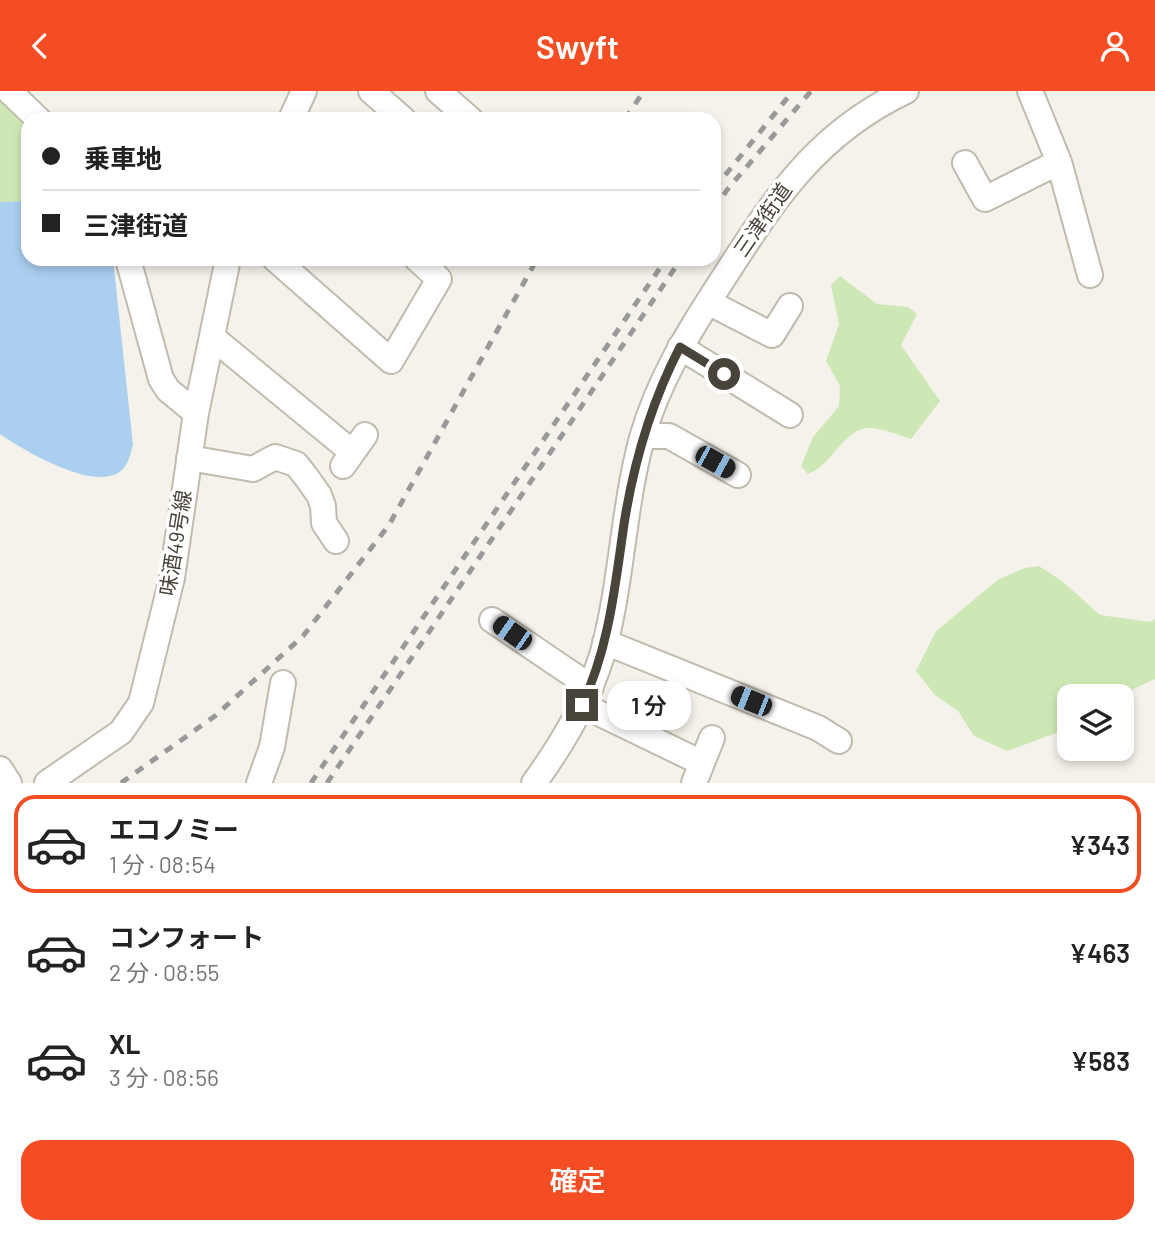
<!DOCTYPE html>
<html lang="ja">
<meta charset="utf-8">
<style>
:root{--surface:#fff;--page:#f2f2f2;--text:#222;--muted:#767676;--line:#e0e0e0;--accent:#f44d23}
body{margin:0;font-family:Barlow,"Noto Sans JP",sans-serif;background:var(--page);color:var(--text);height:100vh;display:flex;flex-direction:column;font-size:26px;white-space:nowrap}
*{box-sizing:border-box;margin:0}
p{font-size:23px;color:var(--muted)}
.icon{flex:none;width:38px;height:38px;fill:none;stroke:currentColor;stroke-width:2;stroke-linecap:round;stroke-linejoin:round}
.map{position:relative;height:692px;overflow:hidden}
.details{display:flex;flex-direction:column;background:var(--surface);flex:1}
.details>*{flex:none}
.banner{position:absolute;left:21px;top:21px;width:700px;height:154px;border-radius:21px;box-shadow:0 4px 10px #0003;display:grid;align-content:center;height:154px;padding:0 21px;background:var(--surface)}
.buttons{position:absolute;left:1057px;top:593px;display:grid;gap:14px}
.buttons a{display:grid;place-items:center;width:77px;height:77px;border-radius:14px;background:var(--surface);box-shadow:0 4px 10px #0003;font-size:35px}
.end{position:absolute;width:32px;height:32px;margin:-16px;border:9px solid #494439;background:#fff;box-shadow:0 0 0 4px #fff}
.from{border-radius:50%}
.bubble{position:absolute;height:49px;border-radius:21px;background:var(--surface);box-shadow:0 4px 10px #0003;font-size:23px;font-weight:600;line-height:49px;text-align:center}
.car{position:absolute;width:21px;height:42px;margin:-21px -10px;border-radius:9px;box-shadow:0 0 5px 2px #0007;background:linear-gradient(#222 24%,#8ab4d8 0 40%,#222 0 76%,#8ab4d8 0 86%,#222 0)}
.banner b{display:flex;align-items:center;gap:24px;height:66px;font-size:26px}
.banner b+b{border-top:2px solid var(--line)}
.banner i{width:18px;height:18px;background:var(--text)}
ul{padding:12px 0 0;list-style:none}
li{display:flex;align-items:center;gap:21px;height:98px;margin:0 14px 10px;padding:0 7px;border:4px solid transparent;border-radius:21px}
li div{flex:1}
li b{display:block;font-size:26px}
li em{font-style:normal;font-weight:600}
li.selected{border-color:var(--accent)}
li>.icon{width:63px;height:63px;stroke-width:1.5}
.action{display:flex;gap:14px;margin-top:auto;padding:14px 21px}
.action a{flex:1;height:80px;border-radius:21px;background:var(--accent);color:#fff;font-size:28px;font-weight:600;line-height:80px;text-align:center}
header{display:flex;justify-content:space-between;align-items:center;height:91px;padding:0 21px;background:var(--accent);color:#fff;font-size:32px;font-weight:600}
.map>svg:first-child{display:block}
.green{fill:#cee8b5}
.water{fill:#aacfef}
.lines{fill:none;stroke-linecap:round;stroke-linejoin:round}
.minor-casing{stroke:#c0bbad;stroke-width:28}
.minor{stroke:#fff;stroke-width:24}
.rail{stroke:#999;stroke-width:5;stroke-dasharray:9 9;stroke-linecap:butt}
.route{stroke:#494439;stroke-width:9}
.labels{text-anchor:middle;stroke-width:7;stroke-linejoin:round;paint-order:stroke}
.street-label{font-size:21px;fill:#494439;stroke:#fff}
</style>
<header><svg class="icon" aria-label="back" viewBox="0 0 24 24"><path d="M15 5l-7 7 7 7"/></svg>Swyft<svg class="icon" aria-label="person" viewBox="0 0 24 24"><circle cx="12" cy="8" r="4"/><path d="M4 21q1-7 8-7t8 7"/></svg></header>
<div class="map">
<svg width="1155" height="692" viewBox="0 0 1155 692">
<rect width="100%" height="100%" fill="#f5f2eb"/>
<path class="green" d="M 0,5 L 28,39 L 27,111 L 0,111 Z
M 840,185 L 877,213 L 908,216 L 917,223 L 901,254 L 940,310 L 911,348 C 899,344 886,339 873,337 C 844,334 833,375 808,383 L 801,375 L 813,346 L 839,315 L 840,295 L 826,270 L 839,233 L 831,194 Z
M 1039,475 L 1062,490 L 1100,524 L 1150,531 L 1155,528 L 1155,588 L 1118,605 L 1069,606 L 1069,635 L 1059,641 L 1007,660 L 974,645 L 958,620 L 935,604 L 916,580 L 936,540 L 999,488 L 1025,477 Z"/>
<path class="water" d="M 28,110 L 28,168 L 113,168 L 133,354 C 130,363 129,372 122,379 C 96,403 23,359 0,343 L 0,111 Z"/>
<g class="lines">
<g class="minor-casing">
<path id="minor" d="M 9,0 L 38,28
M 371,0 L 403,28
M 438,0 L 470,28
M 1030,0 L 1059,71 L 1090,184
M 291,28 L 304,0
M 965,72 L 985,108 L 1059,71
M 128,168 L 161,288 L 168,299 L 196,322
M 275,168 L 391,270 L 439,188 L 417,168
M 708,211 L 772,244 L 790,215
M 212,246 L 352,361
M 680,256 L 790,324
M 643,345 L 669,345 L 738,384
M 189,367 L 253,378 L 275,366 L 296,373 L 307,387 L 319,404 L 323,415 L 324,432 L 336,450
M 343,375 L 365,344
M 492,529 L 591,596
M 605,551 L 818,637 L 839,650
M 582,614 L 702,672
M 0,678 L 9,692
M 47,692 L 121,641 L 141,612 L 172,487 L 196,322 L 228,168
M 259,692 L 272,656 L 283,592
M 534,692 C 563,652 589,608 603,561 C 622,491 623,417 642,347 C 658,290 689,240 721,191 C 773,110 815,43 906,0
M 694,692 L 712,647"/>
</g>
<use href="#minor" class="minor"/>
<path class="rail" d="M 625,28 L 644,0
M 714,98 L 793,0
M 714,119 L 727,99 L 811,0
M 121,692 L 215,625 L 303,545 L 389,434 L 537,168
M 311,692 L 666,168
M 327,692 L 681,168"/>
</g>
<g class="lines">
<path class="route" d="M 582,614 C 609,557 615,495 624,433 C 634,370 651,312 680,256 L 724,283"/>
</g>
<g class="labels">
<g class="street-label">
<text transform="translate(763 129) rotate(-55)" y="7">三津街道</text>
<text transform="translate(176 452) rotate(-81)" y="7">味酒49号線</text>
</g>
</g>
</svg>
<div class="buttons">
<a><svg class="icon" aria-label="layers" viewBox="0 0 24 24"><path d="M12 4l9 5-9 5-9-5zM3 14l9 5 9-5"/></svg></a>
</div>
<i class="end from" style="left:724px;top:283px"></i>
<i class="end" style="left:582px;top:614px"></i>
<div class="bubble" style="left:607px;top:590px;width:84px">1 分</div>
<i class="car" style="left:715px;top:371px;rotate:119deg"></i>
<i class="car" style="left:512px;top:542px;rotate:305deg"></i>
<i class="car" style="left:751px;top:610px;rotate:292deg"></i>
<div class="banner">
<b><i class="from"></i>乗車地</b>
<b><i></i>三津街道</b>
</div>
</div>
<section class="details">
<ul>
<li class="selected"><svg class="icon" aria-label="car" viewBox="0 0 24 24"><path d="M5 17H2v-5l4-1 3-4h7l3 4 3 1v5h-3M9 17h6M6 11h13"/><circle cx="7" cy="17" r="2"/><circle cx="17" cy="17" r="2"/></svg><div><b>エコノミー</b><p>1 分 · 08:54</p></div><em>¥343</em></li>
<li><svg class="icon" aria-label="car" viewBox="0 0 24 24"><path d="M5 17H2v-5l4-1 3-4h7l3 4 3 1v5h-3M9 17h6M6 11h13"/><circle cx="7" cy="17" r="2"/><circle cx="17" cy="17" r="2"/></svg><div><b>コンフォート</b><p>2 分 · 08:55</p></div><em>¥463</em></li>
<li><svg class="icon" aria-label="car" viewBox="0 0 24 24"><path d="M5 17H2v-5l4-1 3-4h7l3 4 3 1v5h-3M9 17h6M6 11h13"/><circle cx="7" cy="17" r="2"/><circle cx="17" cy="17" r="2"/></svg><div><b>XL</b><p>3 分 · 08:56</p></div><em>¥583</em></li>
</ul>
<div class="action"><a>確定</a></div>
</section>
